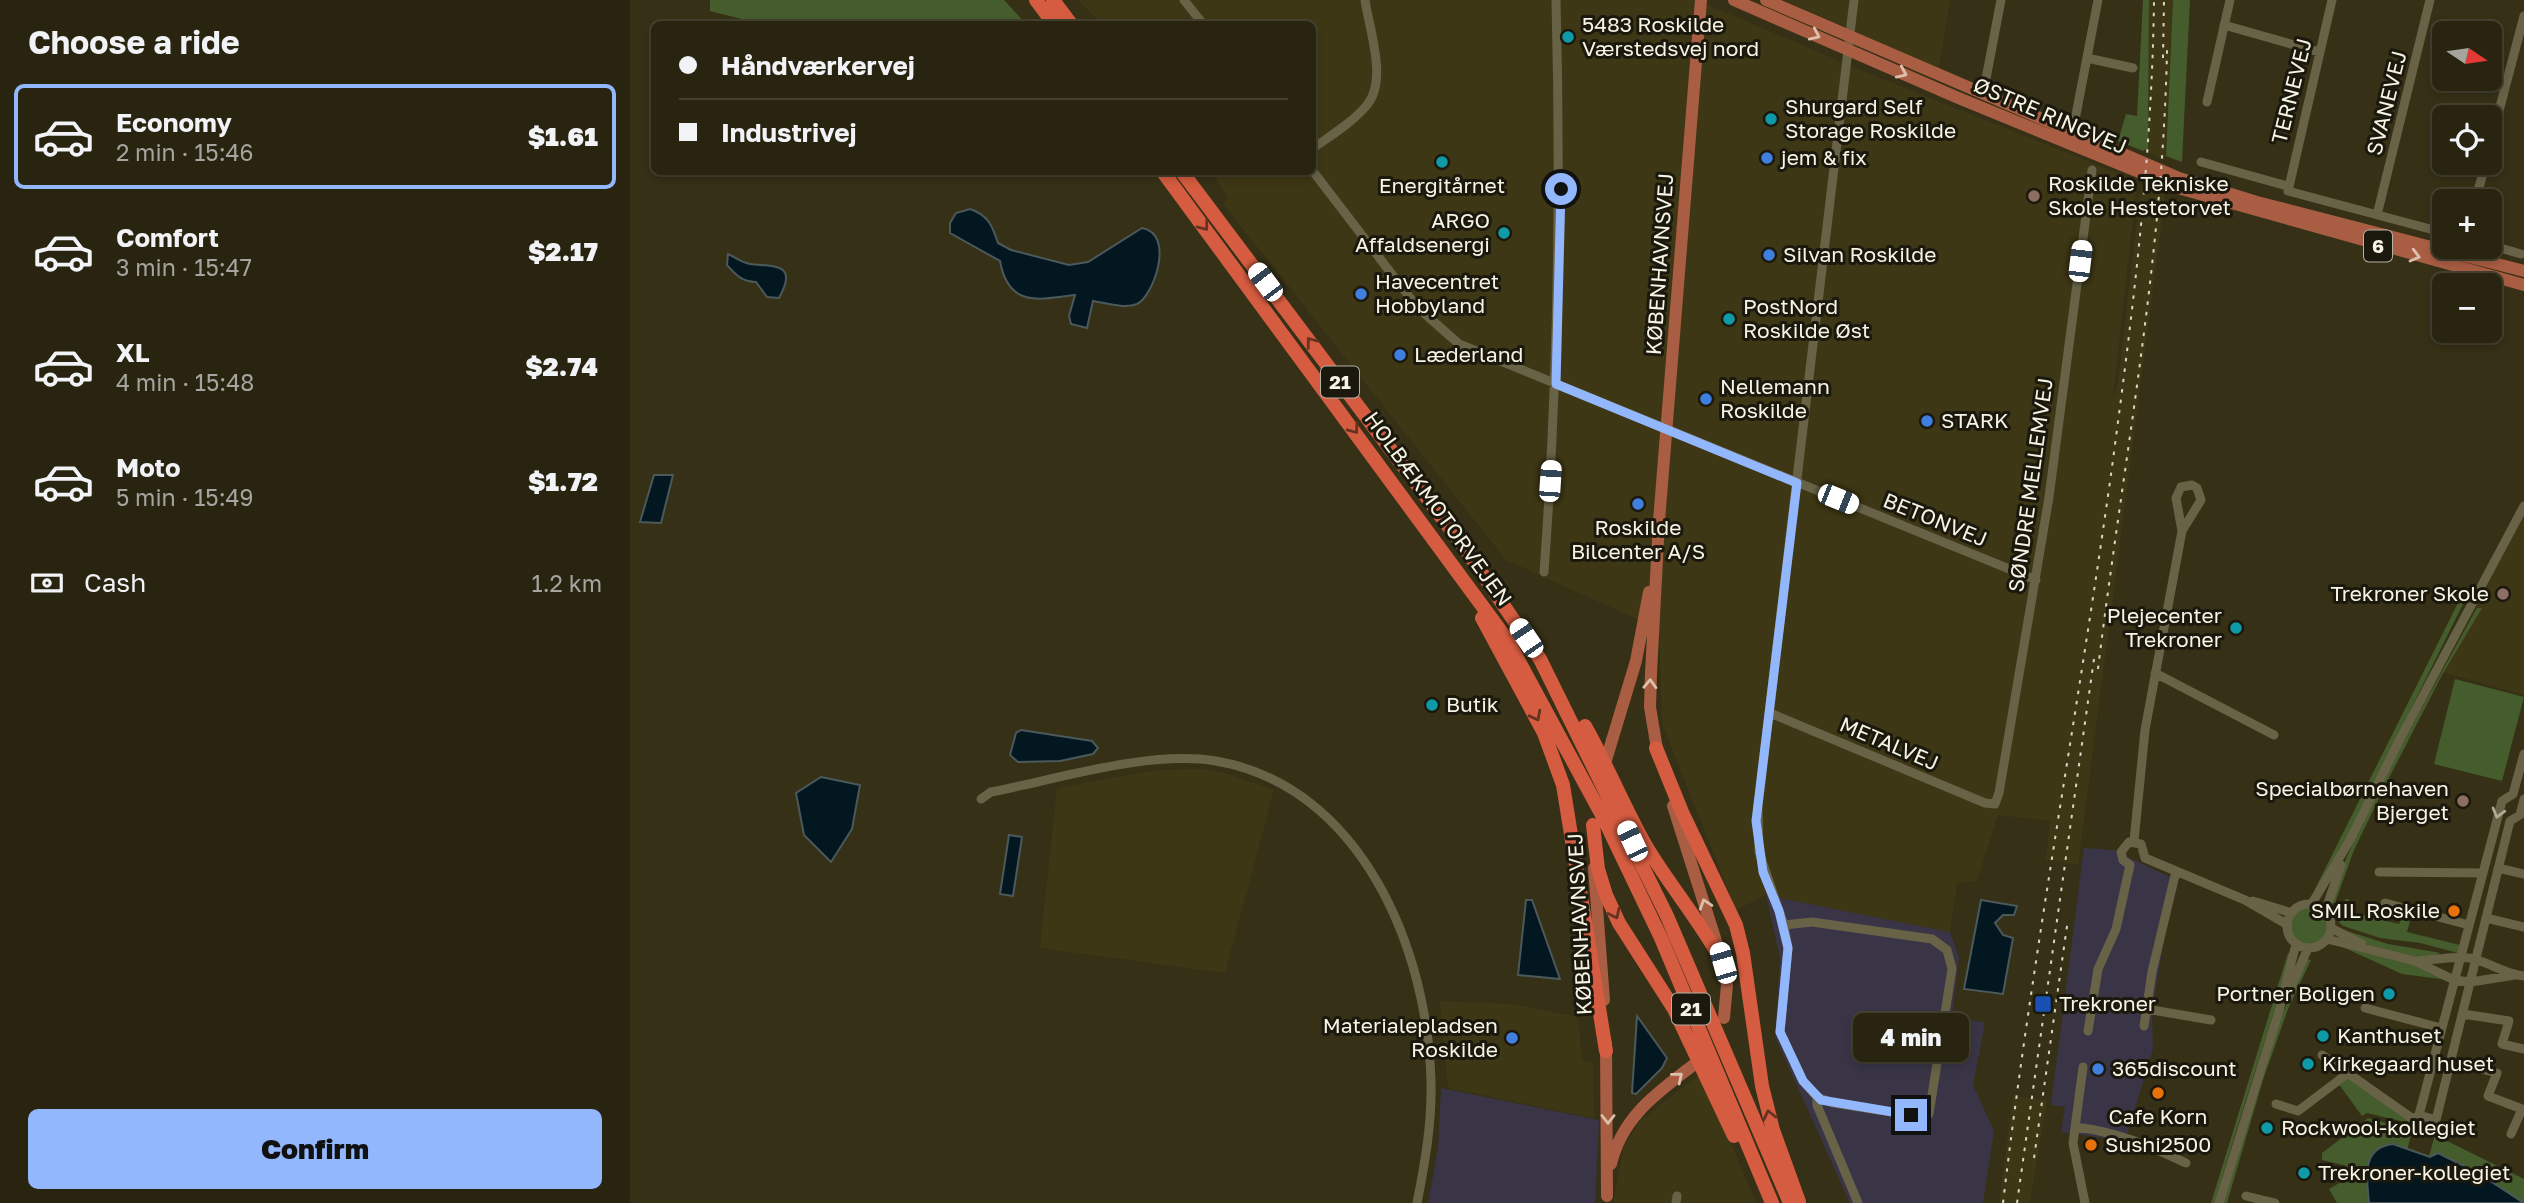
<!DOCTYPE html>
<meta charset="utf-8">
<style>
:root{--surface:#282410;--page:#302c19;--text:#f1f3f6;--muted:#a5a49f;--line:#444130;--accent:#93b7fd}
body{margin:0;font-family:"Golos Text",sans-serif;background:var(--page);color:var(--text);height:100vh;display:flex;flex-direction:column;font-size:26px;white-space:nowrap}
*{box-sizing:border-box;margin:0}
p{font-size:23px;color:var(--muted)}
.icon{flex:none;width:38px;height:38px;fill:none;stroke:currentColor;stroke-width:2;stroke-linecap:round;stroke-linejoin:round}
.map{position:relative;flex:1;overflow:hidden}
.side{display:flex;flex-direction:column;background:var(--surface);width:630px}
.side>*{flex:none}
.banner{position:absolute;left:21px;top:21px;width:665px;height:154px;border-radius:10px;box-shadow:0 4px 10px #0003,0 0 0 2px var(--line);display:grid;align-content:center;height:154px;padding:0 28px;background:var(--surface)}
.needle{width:46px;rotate:103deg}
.fabs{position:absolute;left:1802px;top:21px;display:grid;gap:14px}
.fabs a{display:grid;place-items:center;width:70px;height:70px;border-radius:10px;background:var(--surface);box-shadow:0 4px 10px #0003,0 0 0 2px var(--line);font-size:35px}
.end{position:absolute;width:32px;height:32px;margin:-16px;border:9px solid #93b7fd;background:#111;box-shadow:0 0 0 4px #111}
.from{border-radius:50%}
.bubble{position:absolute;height:49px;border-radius:10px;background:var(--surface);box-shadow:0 4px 10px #0003,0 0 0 2px var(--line);font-size:23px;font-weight:800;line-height:49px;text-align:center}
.car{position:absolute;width:21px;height:42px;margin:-21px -10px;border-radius:9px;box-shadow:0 0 5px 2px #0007;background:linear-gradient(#fff 24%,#345 0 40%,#fff 0 76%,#345 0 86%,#fff 0)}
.banner b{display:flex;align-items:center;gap:24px;height:66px;font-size:26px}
.banner b+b{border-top:2px solid var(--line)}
.banner i{width:18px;height:18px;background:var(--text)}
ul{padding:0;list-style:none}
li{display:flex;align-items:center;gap:21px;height:105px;margin:0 14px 10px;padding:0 14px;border:4px solid transparent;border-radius:10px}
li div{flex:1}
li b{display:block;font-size:26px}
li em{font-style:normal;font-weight:800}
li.selected{border-color:var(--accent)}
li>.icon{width:63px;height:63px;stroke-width:1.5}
h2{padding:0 28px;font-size:32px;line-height:84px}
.pay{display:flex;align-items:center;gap:18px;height:77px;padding:0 28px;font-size:26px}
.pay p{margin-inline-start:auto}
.action{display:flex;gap:14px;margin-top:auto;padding:14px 28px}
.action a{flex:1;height:80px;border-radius:10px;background:var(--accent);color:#111;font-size:28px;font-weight:800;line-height:80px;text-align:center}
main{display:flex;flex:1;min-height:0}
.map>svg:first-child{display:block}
.commercial{fill:#393546}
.built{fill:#3e3715}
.green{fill:#455c2c}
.water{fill:#031720;stroke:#4c595b;stroke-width:2}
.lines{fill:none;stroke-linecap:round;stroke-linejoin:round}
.minor{stroke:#686247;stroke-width:9}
.major{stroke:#a95e43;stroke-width:12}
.highway{stroke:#d55c40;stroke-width:14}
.rail{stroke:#d9d6c4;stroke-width:2;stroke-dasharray:3.5 7;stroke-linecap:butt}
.oneway{stroke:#dcc0ac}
.oneway2{stroke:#653321}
.oneway3{stroke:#b0ab96}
.route{stroke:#93b7fd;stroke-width:9}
.culture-dot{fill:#0f9aa8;stroke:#1b180d;stroke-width:2.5}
.shop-dot{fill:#3f7fe0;stroke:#1b180d;stroke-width:2.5}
.education-dot{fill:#8d6e63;stroke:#1b180d;stroke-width:2.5}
.food-dot{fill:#e8710a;stroke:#1b180d;stroke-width:2.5}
.transit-dot{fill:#1a4fb4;stroke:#1b180d;stroke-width:2.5}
.labels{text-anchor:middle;stroke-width:6;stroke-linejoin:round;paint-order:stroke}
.shield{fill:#1b180d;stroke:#b5b2a4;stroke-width:2}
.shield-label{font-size:19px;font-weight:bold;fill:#f7f4e4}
.poi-label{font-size:21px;fill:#f7f4e4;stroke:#1b180d;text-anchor:start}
.street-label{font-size:21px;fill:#f7f4e4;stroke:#1b180d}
</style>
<main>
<section class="side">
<h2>Choose a ride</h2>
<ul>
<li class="selected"><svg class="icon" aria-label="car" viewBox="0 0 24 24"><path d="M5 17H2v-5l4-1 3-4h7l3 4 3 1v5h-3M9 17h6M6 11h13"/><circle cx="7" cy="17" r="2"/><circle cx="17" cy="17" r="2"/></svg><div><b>Economy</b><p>2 min · 15:46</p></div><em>$1.61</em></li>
<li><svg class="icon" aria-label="car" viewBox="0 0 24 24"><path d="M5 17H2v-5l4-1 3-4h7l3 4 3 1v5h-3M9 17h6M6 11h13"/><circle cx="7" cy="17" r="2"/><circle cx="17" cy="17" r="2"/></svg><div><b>Comfort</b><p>3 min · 15:47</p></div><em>$2.17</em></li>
<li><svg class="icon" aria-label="car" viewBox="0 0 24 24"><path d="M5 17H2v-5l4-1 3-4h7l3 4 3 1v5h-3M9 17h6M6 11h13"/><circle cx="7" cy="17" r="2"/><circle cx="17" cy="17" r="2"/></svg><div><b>XL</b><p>4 min · 15:48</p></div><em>$2.74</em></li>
<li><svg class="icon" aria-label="car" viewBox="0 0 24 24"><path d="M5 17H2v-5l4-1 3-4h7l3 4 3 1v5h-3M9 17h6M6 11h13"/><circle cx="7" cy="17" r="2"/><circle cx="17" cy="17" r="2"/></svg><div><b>Moto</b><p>5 min · 15:49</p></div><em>$1.72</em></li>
</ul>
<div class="pay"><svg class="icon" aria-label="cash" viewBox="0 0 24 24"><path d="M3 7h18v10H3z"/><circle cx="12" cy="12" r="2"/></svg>Cash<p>1.2 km</p></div>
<div class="action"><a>Confirm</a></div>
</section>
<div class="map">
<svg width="1894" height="1203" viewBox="0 0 1894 1203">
<rect width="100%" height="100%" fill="#363016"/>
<path class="commercial" d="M 1454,848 L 1483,850 L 1544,879 L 1522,1012 L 1523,1049 L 1495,1141 L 1431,1132 L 1435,1107 L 1421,1105 Z
M 1136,895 L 1320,932 L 1329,957 L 1322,1016 L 1355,1023 L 1343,1085 L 1364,1131 L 1353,1203 L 1220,1203 L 1145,1037 L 1150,958 Z
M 811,1088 L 969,1120 L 965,1203 L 798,1203 L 808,1148 Z"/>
<path class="built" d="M 448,0 L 1066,0 L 1240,74 L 1507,181 L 1483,398 L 1488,381 L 1512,181 L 1536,189 L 1448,865 L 1416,860 L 1420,821 L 1368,815 L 1347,881 L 1327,883 L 1320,932 L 1136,895 L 1106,910 L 1032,723 L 1029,629 L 876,560 L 594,205 L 598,197 L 580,172 L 682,172 L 682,24 L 472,24 Z
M 1154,0 L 1320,0 L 1309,69 Z
M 1519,0 L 1543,0 L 1535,160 L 1518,153 Z
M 1894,515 L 1894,695 L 1812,672 Z
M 573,769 L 595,773 L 644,790 L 595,973 L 410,948 L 427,788 L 526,770 Z
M 810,1001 L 882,1004 L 948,1017 L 952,1060 L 963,1063 L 964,1118 L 818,1088 Z
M 1071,1073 L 1126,1203 L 983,1203 L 994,1146 L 1010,1121 Z
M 1383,1096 L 1417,1101 L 1400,1203 L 1369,1203 Z"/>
<path class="green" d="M 80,0 L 374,0 L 396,24 L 131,24 L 80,11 Z
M 1513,0 L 1519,0 L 1518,148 L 1513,151 L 1488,141 L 1496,114 L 1507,116 Z
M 1543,0 L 1560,0 L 1552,162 L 1536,156 Z
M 1832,595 L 1834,602 L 1706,860 L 1683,893 Z
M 1847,608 L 1852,608 L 1812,675 L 1757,782 L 1724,850 L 1705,903 L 1700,901 L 1717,856 L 1768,751 Z
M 1825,679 L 1894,697 L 1872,781 L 1804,764 Z
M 1716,899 L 1719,899 L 1716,911 L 1769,924 L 1771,919 L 1780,921 L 1777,932 L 1830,945 L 1828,953 L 1790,943 L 1750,938 L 1713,926 L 1709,922 L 1706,910 Z
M1661 926a18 18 0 1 1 36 0a18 18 0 1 1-36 0Z
M 1711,929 L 1758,944 L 1811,953 C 1803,955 1797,958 1790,958 C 1773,958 1719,941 1711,929 Z
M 1706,944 L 1795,967 L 1818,980 L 1772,974 Z
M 1658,953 L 1661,954 C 1638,1037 1608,1119 1585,1203 L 1581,1203 Z
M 1676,959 L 1681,960 L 1658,1009 L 1633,1080 L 1597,1203 L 1593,1203 L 1649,1022 Z
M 1714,1078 L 1722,1079 L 1783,1124 L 1737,1113 L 1732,1116 L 1708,1083 Z
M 1738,1118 L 1782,1130 L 1777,1151 L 1772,1146 L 1759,1144 L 1740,1157 L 1736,1174 L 1739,1203 L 1707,1203 L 1699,1189 L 1711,1182 L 1711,1167 L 1717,1166 L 1692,1160 L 1692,1153 Z
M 1805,1135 L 1894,1179 L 1894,1203 L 1848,1173 L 1799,1156 Z"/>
<path class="water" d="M 340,209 C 358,215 362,225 368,243 L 381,250 L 439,265 L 458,262 L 512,228 C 546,234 523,297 507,304 C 494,309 476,303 463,301 L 457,328 L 441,324 L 439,316 L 445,295 C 408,300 378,307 370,261 L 320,233 L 320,223 L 326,213 Z
M 98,254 C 105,257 112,263 120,264 C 143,267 169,262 149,298 L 137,297 L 126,282 C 112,282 106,275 97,265 Z
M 24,475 L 43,475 L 31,523 L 10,522 Z
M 391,730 L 462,741 L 468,748 L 463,754 L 430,761 L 388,762 L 380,755 L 386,733 Z
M 191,777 L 230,785 L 222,829 L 201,862 L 174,835 L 166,793 Z
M 379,835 L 392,837 L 383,896 L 370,894 Z
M 896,900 L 902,900 L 930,979 L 888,975 Z
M 1351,900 L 1387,906 L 1384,915 L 1373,915 L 1365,923 L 1373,935 L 1383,938 L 1373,994 L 1334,989 Z
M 1007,1016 L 1037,1058 L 1032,1068 L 1006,1094 L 1002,1093 Z
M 1763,1144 L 1800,1157 L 1808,1153 L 1848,1173 L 1894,1203 L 1739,1203 C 1737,1179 1730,1148 1763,1144 Z"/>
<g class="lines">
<path class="minor" d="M 554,0 L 573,24
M 1702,0 L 1658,191 L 1815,233
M 1594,25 L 1689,52
M 1457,58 L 1503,68
M 1355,84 L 1371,0
M 1577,102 L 1600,0
M 1445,120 L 1468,0
M 1860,145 L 1894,16
M 682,149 C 700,136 723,122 737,105 C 758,80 739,29 735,0
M 1571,162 L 1657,186
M 682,170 L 787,307 L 829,344 L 1406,580
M 1845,201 L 1856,163
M 1747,215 L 1800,0
M 1860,245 L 1891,254
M 914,572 C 928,381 931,192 926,0
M 1525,673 L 1644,735
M 1140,713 L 1355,803 L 1365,804 L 1369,793 L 1419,497 L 1462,170
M 351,799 L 361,792 C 428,779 519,750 586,761 C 731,786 798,949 801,1082 C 802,1123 795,1163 787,1203
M 1504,841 L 1515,730 L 1552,531 L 1546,498 L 1551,487 L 1562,485 L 1567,488 L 1571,500 L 1552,531
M 1515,858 L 1615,900 L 1658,925
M 1500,865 L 1493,860 L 1491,852 L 1499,842 L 1511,844 L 1515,858
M 1868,868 L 1894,874
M 1749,872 L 1853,873
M 1623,901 L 1662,913
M 1755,903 L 1839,925
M1657 926a22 22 0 1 1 44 0a22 22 0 1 1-44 0Z
M 1681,905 L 1720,840 L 1770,739 L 1894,506
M 1695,912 L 1711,865
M 1856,918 L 1894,927
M 1154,925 L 1182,922 L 1302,939 L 1317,950 L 1322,969 L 1299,1114 L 1294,1117 L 1203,1103 L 1187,1097 L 1173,1081 L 1150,1032 L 1158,948 L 1154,925 L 1129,852 L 1128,806 L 1224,0
M 1701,928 L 1732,944
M 1697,939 L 1785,961 L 1824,980 L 1841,982 L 1885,975
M 1787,961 C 1806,960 1829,954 1847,960 C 1864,965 1876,974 1894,976
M 1658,994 L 1678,948
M 1735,1008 L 1811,1028
M 1516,1009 L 1581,1020
M 1833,1014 L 1879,1021 L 1872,1044 L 1894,1049
M 1514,1026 L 1522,972 L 1546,871
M 1458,1031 L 1468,969 L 1486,929 L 1500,865
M 1692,1055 L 1783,1119 L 1789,1115 L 1806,1120 L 1880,821 L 1890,815 L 1894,799
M 1820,1061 L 1867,1073 L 1858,1096 L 1892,1109 L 1881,1134
M 1453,1067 L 1443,1143 L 1455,1203
M 1187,1097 L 1187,1105 L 1228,1203
M 1646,1104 L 1668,1111 L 1717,1074
M 1789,1115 L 1872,801 L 1883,794 L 1894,754
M 1445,1127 C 1487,1132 1518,1145 1556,1163
M 1616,1196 L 1645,1203
M 1046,1203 L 1047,1196
M 1589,1203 L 1649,1011 L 1666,944"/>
<path class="major" d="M 1104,0 L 1326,97 L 1548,188 L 1894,285
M 1136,0 L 1549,178 L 1627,202 L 1894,271
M 1028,755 L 1020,707 L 1021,673 L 1029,521 L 1071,0
M 973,770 L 1006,661 L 1019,592
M 1043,806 L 1093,963 L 1097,985 L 1094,1018
M 964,868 L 974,1000
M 976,1043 L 977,1196
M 981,1164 C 992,1117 1026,1094 1062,1066"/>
<path class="highway" d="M 406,0 L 424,24
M 423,0 L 441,24
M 533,172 L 878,641 L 973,817 L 1031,938 L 1142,1203
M 552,172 L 834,547 L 910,659 L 1037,916 L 1160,1203
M 852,618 L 914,733 L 933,785 L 976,1051
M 955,726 C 977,765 994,807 1016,846 C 1040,886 1071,922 1093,963
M 1026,748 L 1052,812 L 1106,925 L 1113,953 L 1132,1086 L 1143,1130 L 1169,1202
M 963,825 L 968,869 L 976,895 L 989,923 L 1044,1009 L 1104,1136"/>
<path class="rail" d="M 1533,58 L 1534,0
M 1468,669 C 1493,463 1533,258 1537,50
M 1404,1158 L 1438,919
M 1373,1203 C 1402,957 1448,713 1482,467 C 1503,311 1522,157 1524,0
M 1387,1203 L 1464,659"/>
</g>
<defs><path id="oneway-chevron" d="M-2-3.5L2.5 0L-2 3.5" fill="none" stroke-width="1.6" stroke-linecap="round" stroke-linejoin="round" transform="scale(1.75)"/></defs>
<g class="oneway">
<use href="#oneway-chevron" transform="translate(1185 35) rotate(24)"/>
<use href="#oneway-chevron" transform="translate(1272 73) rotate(24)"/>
<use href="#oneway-chevron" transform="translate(1785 256) rotate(15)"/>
<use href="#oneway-chevron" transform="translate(1020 684) rotate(-88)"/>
<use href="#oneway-chevron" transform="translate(1075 904) rotate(-108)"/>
<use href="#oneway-chevron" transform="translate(1048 1077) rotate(-39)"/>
<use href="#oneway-chevron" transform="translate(978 1119) rotate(90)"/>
</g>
<g class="oneway2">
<use href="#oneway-chevron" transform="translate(574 226) rotate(53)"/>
<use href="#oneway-chevron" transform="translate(681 342) rotate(-127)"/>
<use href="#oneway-chevron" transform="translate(724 429) rotate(53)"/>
<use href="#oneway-chevron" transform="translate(906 716) rotate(63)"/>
<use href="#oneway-chevron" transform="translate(985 914) rotate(64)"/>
<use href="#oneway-chevron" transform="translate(1139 1115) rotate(-103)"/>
</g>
<use class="oneway3" href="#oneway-chevron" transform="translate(1868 813) rotate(105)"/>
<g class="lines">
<path class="route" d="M 931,189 L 926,384 L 1167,483 L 1126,821 L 1133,872 L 1149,911 L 1158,948 L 1150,1032 L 1173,1081 L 1191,1100 L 1281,1115"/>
</g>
<g class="culture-dot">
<circle cx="938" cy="37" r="7"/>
<circle cx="1141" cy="119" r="7"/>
<circle cx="812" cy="162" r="7"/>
<circle cx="874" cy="233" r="7"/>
<circle cx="1099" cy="319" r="7"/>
<circle cx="1606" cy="628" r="7"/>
<circle cx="802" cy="705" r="7"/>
<circle cx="1759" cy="994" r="7"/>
<circle cx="1693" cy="1036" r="7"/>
<circle cx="1678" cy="1064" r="7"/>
<circle cx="1637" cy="1128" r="7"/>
<circle cx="1674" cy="1173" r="7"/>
</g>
<g class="shop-dot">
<circle cx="1137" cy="158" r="7"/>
<circle cx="1139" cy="255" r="7"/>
<circle cx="731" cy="294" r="7"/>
<circle cx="770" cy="355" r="7"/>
<circle cx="1076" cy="399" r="7"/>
<circle cx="1297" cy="421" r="7"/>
<circle cx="1008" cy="504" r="7"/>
<circle cx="882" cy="1038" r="7"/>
<circle cx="1468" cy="1069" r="7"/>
</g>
<g class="education-dot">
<circle cx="1404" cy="196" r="7"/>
<circle cx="1873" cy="594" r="7"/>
<circle cx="1833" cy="801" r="7"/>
</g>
<g class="food-dot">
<circle cx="1824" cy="911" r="7"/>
<circle cx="1528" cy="1093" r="7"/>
<circle cx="1461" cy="1145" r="7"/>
</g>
<rect class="transit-dot" x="1404" y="995" width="18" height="18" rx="3.5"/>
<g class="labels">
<g class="shield">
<rect x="1734" y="230.5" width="28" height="31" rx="5"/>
<rect x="691" y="366.5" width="38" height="31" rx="5"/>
<rect x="1042" y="993.5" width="38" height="31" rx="5"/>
</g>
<g class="shield-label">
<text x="1748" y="253">6</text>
<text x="710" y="389">21</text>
<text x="1061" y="1016">21</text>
</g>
<g class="poi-label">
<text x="952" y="32">5483 Roskilde<tspan x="952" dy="24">Værstedsvej nord</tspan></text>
<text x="1155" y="114">Shurgard Self<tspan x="1155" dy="24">Storage Roskilde</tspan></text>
<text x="1151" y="165">jem &amp; fix</text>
<text x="1418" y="191">Roskilde Tekniske<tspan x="1418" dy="24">Skole Hestetorvet</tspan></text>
<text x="812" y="193" text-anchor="middle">Energitårnet</text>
<text x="860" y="228" text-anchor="end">ARGO<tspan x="860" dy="24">Affaldsenergi</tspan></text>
<text x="1153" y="262">Silvan Roskilde</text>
<text x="745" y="289">Havecentret<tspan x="745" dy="24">Hobbyland</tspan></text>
<text x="1113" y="314">PostNord<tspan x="1113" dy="24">Roskilde Øst</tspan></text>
<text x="784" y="362">Læderland</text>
<text x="1090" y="394">Nellemann<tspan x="1090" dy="24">Roskilde</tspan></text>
<text x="1311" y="428">STARK</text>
<text x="1008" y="535" text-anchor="middle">Roskilde<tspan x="1008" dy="24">Bilcenter A/S</tspan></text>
<text x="1859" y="601" text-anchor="end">Trekroner Skole</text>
<text x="1592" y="623" text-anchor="end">Plejecenter<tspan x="1592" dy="24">Trekroner</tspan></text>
<text x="816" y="712">Butik</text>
<text x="1819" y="796" text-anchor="end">Specialbørnehaven<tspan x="1819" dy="24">Bjerget</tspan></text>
<text x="1810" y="918" text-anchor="end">SMIL Roskile</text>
<text x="1745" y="1001" text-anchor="end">Portner Boligen</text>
<text x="1429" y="1011">Trekroner</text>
<text x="868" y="1033" text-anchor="end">Materialepladsen<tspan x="868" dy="24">Roskilde</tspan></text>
<text x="1707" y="1043">Kanthuset</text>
<text x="1692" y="1071">Kirkegaard huset</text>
<text x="1482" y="1076">365discount</text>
<text x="1528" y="1124" text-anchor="middle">Cafe Korn</text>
<text x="1651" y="1135">Rockwool-kollegiet</text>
<text x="1475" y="1152">Sushi2500</text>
<text x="1688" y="1180">Trekroner-kollegiet</text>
</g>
<g class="street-label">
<text transform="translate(1662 91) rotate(-76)" y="7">TERNEVEJ</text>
<text transform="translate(1757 103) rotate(-76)" y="7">SVANEVEJ</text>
<text transform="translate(1420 116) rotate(23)" y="7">ØSTRE RINGVEJ</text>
<text transform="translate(1030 264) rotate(-86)" y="7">KØBENHAVNSVEJ</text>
<text transform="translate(1401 485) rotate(-82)" y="7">SØNDRE MELLEMVEJ</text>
<text transform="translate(808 509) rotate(54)" y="7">HOLBÆKMOTORVEJEN</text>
<text transform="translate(1305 520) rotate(22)" y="7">BETONVEJ</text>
<text transform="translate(1259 744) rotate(23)" y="7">METALVEJ</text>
<text transform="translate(950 924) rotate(-93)" y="7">KØBENHAVNSVEJ</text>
</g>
</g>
</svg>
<div class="fabs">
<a><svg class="needle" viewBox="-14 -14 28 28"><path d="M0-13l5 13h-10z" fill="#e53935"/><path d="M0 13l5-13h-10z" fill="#a5a49f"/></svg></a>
<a><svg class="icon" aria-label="locate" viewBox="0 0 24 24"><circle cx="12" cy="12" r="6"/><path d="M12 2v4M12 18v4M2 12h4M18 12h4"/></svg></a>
<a>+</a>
<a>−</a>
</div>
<i class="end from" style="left:931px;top:189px"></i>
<i class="end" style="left:1281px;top:1115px"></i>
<div class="bubble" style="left:1223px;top:1013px;width:116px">4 min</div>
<i class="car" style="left:1450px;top:261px;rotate:7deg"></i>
<i class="car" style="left:635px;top:282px;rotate:323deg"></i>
<i class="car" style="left:920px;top:481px;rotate:4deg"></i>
<i class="car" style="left:1208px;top:499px;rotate:112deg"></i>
<i class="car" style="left:896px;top:638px;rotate:326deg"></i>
<i class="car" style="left:1002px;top:841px;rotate:335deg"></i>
<i class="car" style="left:1093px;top:963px;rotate:344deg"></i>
<div class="banner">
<b><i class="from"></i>Håndværkervej</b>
<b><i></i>Industrivej</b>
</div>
</div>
</main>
